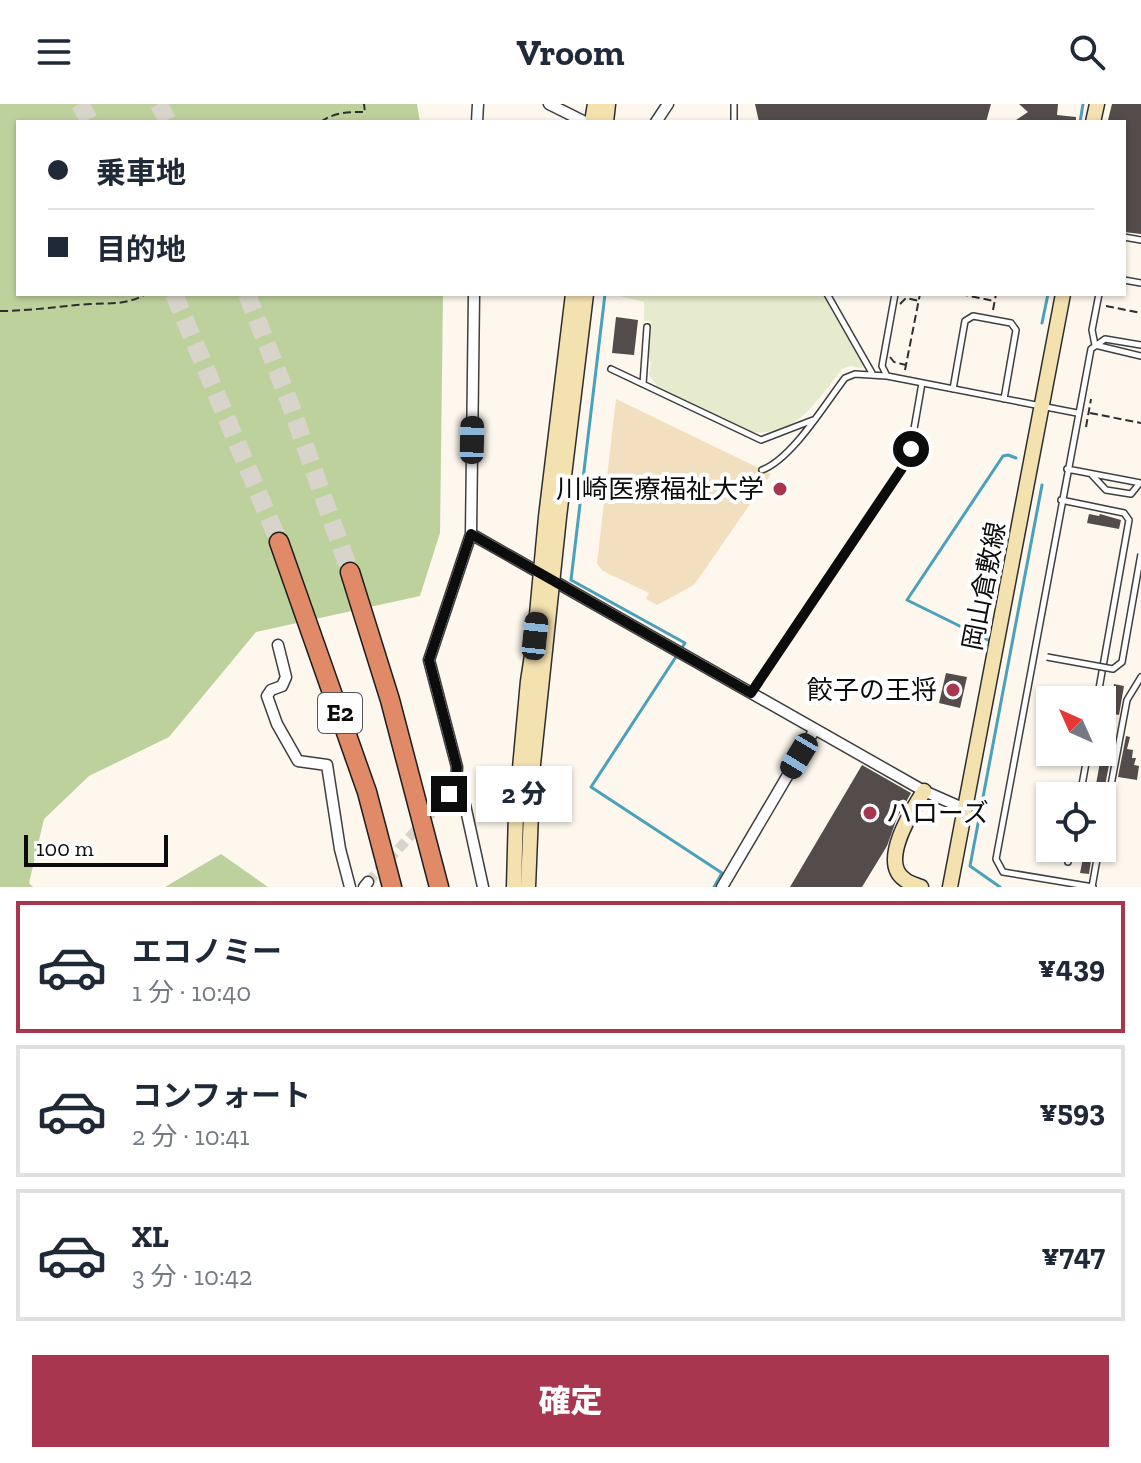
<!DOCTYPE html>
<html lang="ja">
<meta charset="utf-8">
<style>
:root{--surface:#fff;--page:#f2f2f3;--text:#1f2937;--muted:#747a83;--line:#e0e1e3;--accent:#a9364f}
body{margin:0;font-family:"Zilla Slab","Noto Sans JP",serif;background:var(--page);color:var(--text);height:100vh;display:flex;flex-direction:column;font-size:30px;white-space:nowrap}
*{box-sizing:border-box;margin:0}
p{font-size:26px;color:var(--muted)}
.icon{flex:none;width:44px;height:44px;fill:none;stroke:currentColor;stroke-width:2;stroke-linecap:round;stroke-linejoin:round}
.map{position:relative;height:783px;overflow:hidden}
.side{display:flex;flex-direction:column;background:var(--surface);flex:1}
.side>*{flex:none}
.guide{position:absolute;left:16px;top:16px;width:1110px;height:176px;border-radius:0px;box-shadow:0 2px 6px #0004;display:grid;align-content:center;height:176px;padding:0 32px;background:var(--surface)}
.needle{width:52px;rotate:315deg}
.controls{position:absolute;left:1036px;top:582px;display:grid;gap:16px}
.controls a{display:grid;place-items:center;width:80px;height:80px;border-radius:0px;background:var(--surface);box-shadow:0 2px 6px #0004;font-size:40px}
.scale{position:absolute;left:24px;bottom:20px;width:144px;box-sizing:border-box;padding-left:8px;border:4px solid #0c0c0c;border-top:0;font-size:22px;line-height:28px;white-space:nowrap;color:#0c0c0c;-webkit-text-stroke:6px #fff;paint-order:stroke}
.end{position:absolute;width:36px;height:36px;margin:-18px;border:10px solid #0c0c0c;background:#fff;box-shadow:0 0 0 4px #fff}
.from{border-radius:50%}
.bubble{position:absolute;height:56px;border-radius:0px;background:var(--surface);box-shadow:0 2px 6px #0004;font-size:26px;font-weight:800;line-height:56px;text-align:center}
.car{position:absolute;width:24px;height:48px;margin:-24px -12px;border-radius:10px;box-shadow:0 0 6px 2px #0007;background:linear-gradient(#222 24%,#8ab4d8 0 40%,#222 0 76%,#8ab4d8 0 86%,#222 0)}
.guide b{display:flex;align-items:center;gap:28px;height:76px;font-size:30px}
.guide b+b{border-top:2px solid var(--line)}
.guide i{width:20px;height:20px;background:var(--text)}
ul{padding:14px 0 0;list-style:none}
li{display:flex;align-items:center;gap:24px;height:132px;margin:0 16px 12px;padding:0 16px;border:4px solid var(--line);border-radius:0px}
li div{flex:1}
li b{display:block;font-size:30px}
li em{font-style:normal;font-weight:800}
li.current{border-color:var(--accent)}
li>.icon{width:72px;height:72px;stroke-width:1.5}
.primary-button{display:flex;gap:16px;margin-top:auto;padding:16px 32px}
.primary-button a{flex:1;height:92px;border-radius:0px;background:var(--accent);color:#fff;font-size:32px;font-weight:800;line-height:92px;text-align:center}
header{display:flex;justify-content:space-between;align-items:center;height:104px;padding:0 32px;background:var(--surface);font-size:36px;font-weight:800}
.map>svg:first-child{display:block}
.forest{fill:#bdd19d}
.sand{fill:#f2dfbf}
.pitch{fill:#e5ebcc}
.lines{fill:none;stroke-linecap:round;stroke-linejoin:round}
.stream{stroke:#49a1bb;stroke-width:3}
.building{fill:#534c4a}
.street-tunnel{stroke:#d9d4cb;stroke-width:10;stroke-dasharray:10 5;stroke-linecap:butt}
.highway-tunnel{stroke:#d9d4cb;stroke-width:18;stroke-dasharray:18 9;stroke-linecap:butt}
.lane-casing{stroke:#3f3f3f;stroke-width:8}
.street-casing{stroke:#3f3f3f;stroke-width:13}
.secondary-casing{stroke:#2e2e2e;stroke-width:17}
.highway-casing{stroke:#1d1d1d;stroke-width:21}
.path{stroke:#2e2e2e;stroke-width:2;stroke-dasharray:8 4;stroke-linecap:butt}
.lane{stroke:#fff;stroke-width:5}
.street{stroke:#fff;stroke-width:10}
.secondary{stroke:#f4e1b0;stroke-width:14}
.highway{stroke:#e18a67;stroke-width:18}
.lane-bridge-casing{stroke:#3f3f3f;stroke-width:8;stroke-linecap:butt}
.lane-bridge{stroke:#fff;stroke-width:5}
.route{stroke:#0c0c0c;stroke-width:10}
.poi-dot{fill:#a9364f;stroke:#fff;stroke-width:3}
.labels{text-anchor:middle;stroke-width:8;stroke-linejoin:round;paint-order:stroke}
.shield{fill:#fff;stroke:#555;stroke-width:2}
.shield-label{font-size:24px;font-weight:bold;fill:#0c0c0c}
.poi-label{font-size:26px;fill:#0c0c0c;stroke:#fff;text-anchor:end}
.street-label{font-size:26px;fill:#0c0c0c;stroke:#fff}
</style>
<header><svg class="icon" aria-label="menu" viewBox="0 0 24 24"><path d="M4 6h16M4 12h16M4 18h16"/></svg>Vroom<svg class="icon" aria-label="search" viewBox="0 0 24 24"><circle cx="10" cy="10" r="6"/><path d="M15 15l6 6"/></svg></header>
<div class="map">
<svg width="1141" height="783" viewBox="0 0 1141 783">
<rect width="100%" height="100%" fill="#fdf7ed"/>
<path class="forest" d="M 0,0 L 417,0 L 420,18 L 18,18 L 18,190 L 443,190 L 440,429 L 420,492 L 256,528 L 169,633 L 89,672 L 44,715 L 29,779 L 33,783 L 0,783 Z
M 221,750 L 268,783 L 164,783 L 165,783 Z"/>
<path class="sand" d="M 616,295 L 771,370 L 694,481 L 657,501 L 646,495 L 649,489 L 603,467 L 597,460 Z"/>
<path class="pitch" d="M 612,190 L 822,190 L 863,261 L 861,264 L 850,262 L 842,265 C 815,298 798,333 750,328 L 661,287 L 649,271 L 651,259 L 647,248 L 651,217 L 644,217 L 644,198 Z"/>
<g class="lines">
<path class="stream" d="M 650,18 L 662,0
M 1080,18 L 1083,0
M 605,190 L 571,476 L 685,539 L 591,683 L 722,769 L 714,783
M 1042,219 L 1048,190
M 988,536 L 907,496 L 1003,352 L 1008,351 L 1016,354
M 1000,783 L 970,762 L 1042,381"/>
</g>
<path class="building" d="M 755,0 L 991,0 L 986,18 L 759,18 Z
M 1019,0 L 1058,0 L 1057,11 L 1076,13 L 1076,18 L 1013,18 L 1028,8 Z
M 1112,0 L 1141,0 L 1141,130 L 1124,128 L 1124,18 L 1108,16 Z
M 616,213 L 638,216 L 634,251 L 612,249 Z
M 1089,410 L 1099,412 L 1100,410 L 1121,416 L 1119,425 L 1087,419 Z
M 946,569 L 967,573 L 960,604 L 939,599 Z
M 1114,580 L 1124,582 L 1119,611 L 1109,609 Z
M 1105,629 L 1115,630 L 1103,692 L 1094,692 Z
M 1126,632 L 1130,633 L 1127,645 L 1133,646 L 1132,654 L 1136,654 L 1134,661 L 1139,662 L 1137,676 L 1118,673 Z
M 862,661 L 911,689 L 897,714 L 887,742 L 862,783 L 790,783 Z
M 1085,744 L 1093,744 L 1089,770 L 1080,769 Z"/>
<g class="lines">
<path class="street-tunnel" d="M 368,778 L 441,699"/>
<path class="highway-tunnel" d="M 80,0 L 90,18
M 159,0 L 168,18
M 174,190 L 279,438
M 247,190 L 289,297 L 350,468"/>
<g class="lane-casing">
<path id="lane" d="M 734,0 L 734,18
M 1124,133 L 1141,136
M 1124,176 L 1141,179
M 827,190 L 872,269
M 895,190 L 882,262 L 887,272 L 1077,309
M 1099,190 L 1092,226 L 1095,241 L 1141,252
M 611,265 L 761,336 L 813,316
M 643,280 L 647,223
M 953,285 L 965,217 L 973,212 L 1011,219 L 1016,226 L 1004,295
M 1067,365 L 1141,379
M 762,366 C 792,355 825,300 845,274 L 855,270 L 886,272
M 1092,371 L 1106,386 L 1131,390 L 1139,380
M 1061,396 L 1124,409 L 1129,416 L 1097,596
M 751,588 L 909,354 L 922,279
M 1080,692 L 1088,648
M 1102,729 L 1127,596 L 1141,573
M 1068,758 L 1071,744
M 1092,783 L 1099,744
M 1093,783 L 1003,768 L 996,755 L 1091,245 L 1105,235 L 1141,241"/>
</g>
<g class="street-casing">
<path id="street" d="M 549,0 L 585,18
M 477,18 L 478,0
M 656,18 L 668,0
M 471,430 L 924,687 L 965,705
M 278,541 L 286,573 L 282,582 L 271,586 L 267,592 L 277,620 L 298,657 L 327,661 L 340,745 L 350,783
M 446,694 L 455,694 L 465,701 L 483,783
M 441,699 L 456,680 L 457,663 L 429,556 L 471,430 L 474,190
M 364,783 L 368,778
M 722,783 L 815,625"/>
</g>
<g class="secondary-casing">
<path id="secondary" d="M 592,18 L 595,0
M 606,18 L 608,0
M 1093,18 L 1097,0
M 514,783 L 516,708 L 528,577 L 535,532 L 546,413 L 573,190
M 528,783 L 533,660 L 559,413 L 586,190
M 921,783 C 916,781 908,779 904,775 C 879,757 913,705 924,687
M 950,783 L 1063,190"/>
</g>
<g class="highway-casing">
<path id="highway" d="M 279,438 L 367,688 L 392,783
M 350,468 L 390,596 L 439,783"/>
</g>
<path class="path" d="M 321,18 C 334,8 349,8 365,8 L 364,0
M 960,190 L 994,197
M 900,200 L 906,194 L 919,197
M 1106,202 L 1141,209
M 993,206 L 996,190
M 0,207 C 31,207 59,202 90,200 C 111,199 127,201 146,190
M 890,253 L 894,258 L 906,261
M 905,266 L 920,190
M 1090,309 L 1141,319
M 1086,323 L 1091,295"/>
<use href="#lane" class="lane"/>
<use href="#street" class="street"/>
<use href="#secondary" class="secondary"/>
<use href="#highway" class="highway"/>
<g class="lane-bridge-casing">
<path id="lane-bridge" d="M 1047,553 L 1113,565 L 1122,558 L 1141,450"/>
</g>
<use href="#lane-bridge" class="lane-bridge"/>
</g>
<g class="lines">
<path class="route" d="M 449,690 L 456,680 L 457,663 L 429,556 L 471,430 L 751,589 L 909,354 L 911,345"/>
</g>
<g class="poi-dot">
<circle cx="780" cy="385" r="8"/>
<circle cx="953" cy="586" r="8"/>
<circle cx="870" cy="709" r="8"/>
</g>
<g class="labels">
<rect class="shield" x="318" y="589" width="44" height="40" rx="6"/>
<g class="shield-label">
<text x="340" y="617">E2</text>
</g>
<g class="poi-label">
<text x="764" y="394">川崎医療福祉大学</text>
<text x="937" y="595">餃子の王将</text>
<text x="886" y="718" text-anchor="start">ハローズ</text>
</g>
<g class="street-label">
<text transform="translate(984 482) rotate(-79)" y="9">岡山倉敷線</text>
</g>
</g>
</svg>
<div class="controls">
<a><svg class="needle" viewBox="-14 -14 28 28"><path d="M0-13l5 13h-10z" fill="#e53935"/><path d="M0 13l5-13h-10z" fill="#747a83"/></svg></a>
<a><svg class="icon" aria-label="locate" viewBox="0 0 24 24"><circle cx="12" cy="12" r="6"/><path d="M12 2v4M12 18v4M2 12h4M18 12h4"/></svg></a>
</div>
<div class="scale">100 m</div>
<i class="end from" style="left:911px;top:345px"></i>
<i class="end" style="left:449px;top:690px"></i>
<div class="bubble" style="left:476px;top:662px;width:96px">2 分</div>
<i class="car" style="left:472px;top:336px;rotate:1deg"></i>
<i class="car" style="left:535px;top:532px;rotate:6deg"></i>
<i class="car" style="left:799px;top:652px;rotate:211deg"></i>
<div class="guide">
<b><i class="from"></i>乗車地</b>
<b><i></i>目的地</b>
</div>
</div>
<section class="side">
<ul>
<li class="current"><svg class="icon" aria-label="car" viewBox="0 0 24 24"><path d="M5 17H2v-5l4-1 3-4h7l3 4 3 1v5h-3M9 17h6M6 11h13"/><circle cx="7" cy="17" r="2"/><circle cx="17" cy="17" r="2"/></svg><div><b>エコノミー</b><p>1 分 · 10:40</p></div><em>¥439</em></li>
<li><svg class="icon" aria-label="car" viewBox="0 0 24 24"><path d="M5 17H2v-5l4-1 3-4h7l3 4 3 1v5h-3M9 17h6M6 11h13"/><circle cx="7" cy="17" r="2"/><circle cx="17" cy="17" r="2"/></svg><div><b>コンフォート</b><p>2 分 · 10:41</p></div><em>¥593</em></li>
<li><svg class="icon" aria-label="car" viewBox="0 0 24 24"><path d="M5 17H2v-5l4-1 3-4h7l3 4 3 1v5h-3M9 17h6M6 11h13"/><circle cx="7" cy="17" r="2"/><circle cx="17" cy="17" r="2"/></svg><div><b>XL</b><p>3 分 · 10:42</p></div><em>¥747</em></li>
</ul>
<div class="primary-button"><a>確定</a></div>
</section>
